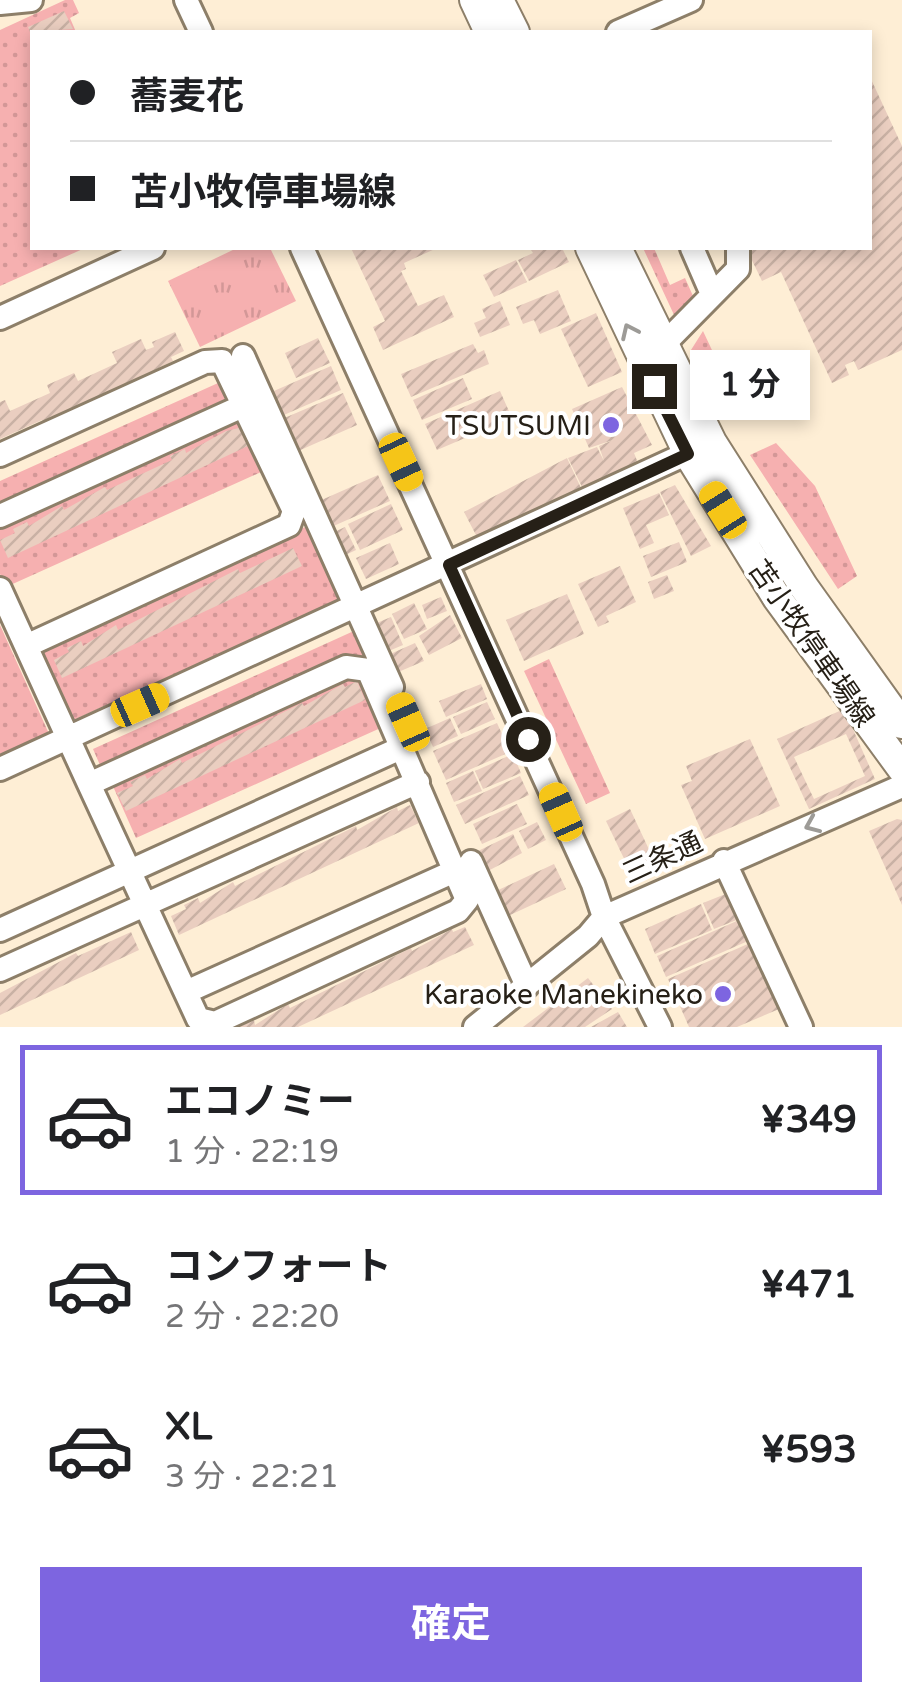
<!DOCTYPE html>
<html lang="ja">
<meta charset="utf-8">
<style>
:root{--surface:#fff;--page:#f6f6f6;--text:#202124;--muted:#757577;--line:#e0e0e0;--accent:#7d65e0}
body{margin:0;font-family:"Varela Round","Noto Sans JP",sans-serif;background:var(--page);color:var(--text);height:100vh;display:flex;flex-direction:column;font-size:38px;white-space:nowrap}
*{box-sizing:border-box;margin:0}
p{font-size:32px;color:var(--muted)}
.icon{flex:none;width:55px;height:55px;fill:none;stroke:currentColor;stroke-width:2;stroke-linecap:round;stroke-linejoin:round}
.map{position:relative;height:1027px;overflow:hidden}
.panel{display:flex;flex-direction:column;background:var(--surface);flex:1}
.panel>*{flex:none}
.top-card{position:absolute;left:30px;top:30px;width:842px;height:220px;border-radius:0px;box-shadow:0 5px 15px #0003;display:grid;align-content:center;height:220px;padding:0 40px;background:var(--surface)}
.end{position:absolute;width:45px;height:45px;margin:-22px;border:12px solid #262017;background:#fff;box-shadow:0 0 0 5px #fff}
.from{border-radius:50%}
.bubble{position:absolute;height:70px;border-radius:0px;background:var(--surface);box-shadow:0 5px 15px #0003;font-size:32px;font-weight:700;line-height:70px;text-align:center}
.car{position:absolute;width:30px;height:60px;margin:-30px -15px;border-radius:12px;box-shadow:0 0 8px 2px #0007;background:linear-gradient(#f5c518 24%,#345 0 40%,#f5c518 0 76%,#345 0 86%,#f5c518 0)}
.top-card b{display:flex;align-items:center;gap:35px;height:95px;font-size:38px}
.top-card b+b{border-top:2px solid var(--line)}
.top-card i{width:25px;height:25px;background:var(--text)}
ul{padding:18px 0 0;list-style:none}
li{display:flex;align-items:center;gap:30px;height:150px;margin:0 20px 15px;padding:0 20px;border:5px solid transparent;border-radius:0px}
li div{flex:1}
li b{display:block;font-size:38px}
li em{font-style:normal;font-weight:700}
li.selected{border-color:var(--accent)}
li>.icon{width:90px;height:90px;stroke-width:1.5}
.primary-button{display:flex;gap:20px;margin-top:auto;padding:20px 40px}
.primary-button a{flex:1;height:115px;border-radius:0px;background:var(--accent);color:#fff;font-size:40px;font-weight:700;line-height:115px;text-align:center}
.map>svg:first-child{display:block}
.grass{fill:url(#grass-dots)}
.park{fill:url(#park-tufts)}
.building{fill:url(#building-hatch);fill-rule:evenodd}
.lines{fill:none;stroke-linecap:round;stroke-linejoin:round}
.minor-casing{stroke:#8d7f69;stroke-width:28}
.major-casing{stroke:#8d7f69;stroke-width:32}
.minor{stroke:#fff;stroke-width:22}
.major{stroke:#fff;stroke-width:28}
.oneway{stroke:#9d9b97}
.route{stroke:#262017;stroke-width:12}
.poi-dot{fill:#7d65e0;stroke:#fff;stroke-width:4}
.labels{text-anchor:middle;stroke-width:8;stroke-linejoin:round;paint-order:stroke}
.poi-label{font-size:28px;fill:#262017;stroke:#fff;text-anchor:end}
.street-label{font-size:28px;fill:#262017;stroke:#fff}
</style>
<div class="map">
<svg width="902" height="1027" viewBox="0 0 902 1027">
<defs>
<pattern id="grass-dots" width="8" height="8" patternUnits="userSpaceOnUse" patternTransform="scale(2.5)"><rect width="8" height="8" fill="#f6b0b0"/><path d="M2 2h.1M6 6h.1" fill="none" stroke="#d39797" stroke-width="1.8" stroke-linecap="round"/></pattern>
<pattern id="park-tufts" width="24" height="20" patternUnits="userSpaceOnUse" patternTransform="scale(2.5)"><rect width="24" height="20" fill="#f6b0b0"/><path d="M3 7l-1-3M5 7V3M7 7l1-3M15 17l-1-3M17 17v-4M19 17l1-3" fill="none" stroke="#d39797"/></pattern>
<pattern id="building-hatch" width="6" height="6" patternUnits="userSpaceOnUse" patternTransform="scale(2.5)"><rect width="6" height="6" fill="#eacec0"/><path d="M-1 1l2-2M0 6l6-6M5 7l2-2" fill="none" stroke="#c9b1a4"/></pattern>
</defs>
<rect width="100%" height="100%" fill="#feeed5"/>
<path class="grass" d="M 65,0 L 73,0 L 79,13 L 70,18 L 76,32 L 32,32 L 32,248 L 85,248 L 0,286 L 0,30 Z
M 643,248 L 654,248 L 670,285 L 685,278 L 693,296 L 675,317 Z
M 703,331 L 734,397 L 716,403 L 691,350 Z
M 227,379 L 238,402 L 0,510 L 0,481 Z
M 246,414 L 270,468 L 6,587 L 0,574 L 0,525 Z
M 776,443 L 815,486 L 857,576 L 838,589 L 750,455 Z
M 314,523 L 347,596 L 69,722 L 36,649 Z
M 0,625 L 50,736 L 0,759 Z
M 356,630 L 367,653 L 103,772 L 93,749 Z
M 549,659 L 610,793 L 586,804 L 524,671 Z
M 360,672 L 385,726 L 136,838 L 112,784 Z"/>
<path class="park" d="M 237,248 L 270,248 L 296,301 L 200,347 L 168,281 Z"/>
<path class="building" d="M 64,11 L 73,29 L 30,32 L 28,27 Z
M 870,77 L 902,146 L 902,350 L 858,370 L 854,361 L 845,365 L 849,375 L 832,383 L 781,272 L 762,281 L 746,248 L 870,248 Z
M 351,248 L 437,248 L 404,263 L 406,269 L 401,271 L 418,306 L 444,295 L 454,317 L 383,350 L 373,327 L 385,321 Z
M 530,248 L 562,248 L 569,262 L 529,281 L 518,260 L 533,253 Z
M 516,260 L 527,282 L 494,297 L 483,275 Z
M 558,290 L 571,321 L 540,334 L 534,320 L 523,324 L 516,307 Z
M 500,301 L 510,325 L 480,337 L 474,323 L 486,318 L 482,309 Z
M 596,313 L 622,372 L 588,387 L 561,329 Z
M 175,332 L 184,351 L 171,357 L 173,361 L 44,424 L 42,420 L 0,439 L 0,402 L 5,400 L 10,411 L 50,393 L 47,385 L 74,373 L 78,381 L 117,363 L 112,352 L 141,339 L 146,350 L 154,347 L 152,342 Z
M 318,338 L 330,363 L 296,378 L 285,353 Z
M 473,344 L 478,353 L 484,350 L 489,364 L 411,397 L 401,374 Z
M 331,366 L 341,390 L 277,418 L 267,394 Z
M 463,378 L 472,399 L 422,420 L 413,400 Z
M 622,387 L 652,445 L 634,453 L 638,463 L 582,487 L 568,458 L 597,447 L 604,461 L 599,446 L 613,440 L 589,448 L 572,409 Z
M 500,391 L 512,418 L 437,450 L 425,424 Z
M 343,393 L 357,425 L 296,452 L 282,419 Z
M 239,428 L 248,446 L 8,558 L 0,540 L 15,533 L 13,529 L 27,522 L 29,526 L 62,506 L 64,510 L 105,487 L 107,490 L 172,460 L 170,456 L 185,449 L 186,453 L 226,431 Z
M 567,458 L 581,488 L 477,537 L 464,512 Z
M 378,475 L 390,501 L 329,528 L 317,502 Z
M 675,485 L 711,546 L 691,556 L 660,492 Z
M 659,493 L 669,515 L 646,525 L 654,543 L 640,549 L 623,508 Z
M 391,504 L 403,530 L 360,550 L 348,524 Z
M 345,527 L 356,550 L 339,558 L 328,535 Z
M 679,542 L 687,562 L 651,577 L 643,556 Z
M 390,543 L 399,564 L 366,579 L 356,558 Z
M 293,548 L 302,566 L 62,678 L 54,660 L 69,652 L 67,648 L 81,641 L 83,646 L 116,625 L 118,630 L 238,569 L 240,573 Z
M 620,566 L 636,602 L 606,616 L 609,622 L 598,627 L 578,584 Z
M 667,575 L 674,591 L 654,599 L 648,582 Z
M 567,594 L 584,634 L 524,661 L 506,620 Z
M 441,597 L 447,611 L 427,619 L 422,605 Z
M 414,603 L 427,629 L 404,639 L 392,614 Z
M 450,615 L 462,638 L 429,655 L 419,636 Z
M 391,617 L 403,645 L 384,653 L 372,625 Z
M 415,643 L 424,661 L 396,673 L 388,655 Z
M 357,681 L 365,700 L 126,811 L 117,793 L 133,786 L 130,782 L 145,775 L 147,779 L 180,759 L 182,763 L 302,703 L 304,706 L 343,684 L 345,687 Z
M 481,684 L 487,699 L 446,717 L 439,701 Z
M 487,702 L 495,719 L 461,734 L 453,717 Z
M 844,709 L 875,779 L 809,809 L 777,739 ZM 846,734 L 865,776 L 814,799 L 794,757 Z
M 450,718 L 458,736 L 433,747 L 425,729 Z
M 497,723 L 510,752 L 446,780 L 433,751 Z
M 750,739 L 780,806 L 705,839 L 681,785 L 692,781 L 686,766 Z
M 513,754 L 521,773 L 483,789 L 475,771 Z
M 473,771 L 482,791 L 454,802 L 446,783 Z
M 520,776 L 529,795 L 465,824 L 456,805 Z
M 517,804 L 527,824 L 482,844 L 473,824 Z
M 410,805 L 419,823 L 179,935 L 171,916 L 186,909 L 184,905 L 198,898 L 200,903 L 233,882 L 235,886 L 356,826 L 357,830 L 397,807 L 398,811 Z
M 630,809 L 653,858 L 629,869 L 606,821 Z
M 897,819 L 902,820 L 902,905 L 869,831 Z
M 537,822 L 546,840 L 528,849 L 519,831 Z
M 513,834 L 522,853 L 488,871 L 478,851 Z
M 554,864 L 566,889 L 506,917 L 494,892 Z
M 728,893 L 739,919 L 714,929 L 703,903 Z
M 701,904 L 712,930 L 655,954 L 645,929 Z
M 739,920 L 748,941 L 666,977 L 657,956 Z
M 465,927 L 474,945 L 298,1027 L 239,1027 L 254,1020 L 255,1025 L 288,1004 L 290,1008 L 411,948 L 412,951 L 452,929 L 453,932 Z
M 131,932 L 139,950 L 0,1015 L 0,993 L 76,953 L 78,956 Z
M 750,943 L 779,1009 L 737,1027 L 689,1027 L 668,979 Z
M 588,978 L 612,1009 L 585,1027 L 523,1027 Z
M 618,1012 L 627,1027 L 591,1027 Z"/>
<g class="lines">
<g class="minor-casing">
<path id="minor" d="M 186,0 L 201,32
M 0,3 L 31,0
M 618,32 L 691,0
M 302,248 L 593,884 L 604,917 L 660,1027
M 692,248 L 712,294
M 0,318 L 153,248
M 662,346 L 738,269 L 738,248
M 243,356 L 392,687
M 0,455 L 205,362 L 222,361 L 294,511 L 289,525 L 26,646
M 0,516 L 245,405
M 0,589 L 89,784 L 198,1019 L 215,1023 L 458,911 L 467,900 L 368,670 L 346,667 L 89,784
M 0,769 L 701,447
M 724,861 L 801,1027
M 471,862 L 527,986
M 0,930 L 403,747
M 0,970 L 418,782
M 186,992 L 457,870
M 475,1027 L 588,936 L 604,917 L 902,786"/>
</g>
<g class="major-casing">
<path id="major" d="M 474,0 L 489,32
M 499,0 L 515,32
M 590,248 L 688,454 L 777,598 L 902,769
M 617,248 L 712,442 L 804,587 L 902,724"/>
</g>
<use href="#minor" class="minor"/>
<use href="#major" class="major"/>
</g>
<defs><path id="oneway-chevron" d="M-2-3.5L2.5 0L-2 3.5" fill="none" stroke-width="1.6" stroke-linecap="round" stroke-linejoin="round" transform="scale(2.5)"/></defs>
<g class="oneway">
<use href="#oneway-chevron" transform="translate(629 331) rotate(-115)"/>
<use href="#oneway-chevron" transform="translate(812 825) rotate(157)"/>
</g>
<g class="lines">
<path class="route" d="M 528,739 L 449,565 L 688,454 L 654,386"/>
</g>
<g class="poi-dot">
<circle cx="611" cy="425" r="10"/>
<circle cx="723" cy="994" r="10"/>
</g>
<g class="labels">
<g class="poi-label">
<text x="591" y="435">TSUTSUMI</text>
<text x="703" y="1004">Karaoke Manekineko</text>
</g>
<g class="street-label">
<text transform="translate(812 643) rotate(55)" y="10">苫小牧停車場線</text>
<text transform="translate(662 857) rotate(-25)" y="10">三条通</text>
</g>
</g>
</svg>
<i class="end from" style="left:528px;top:739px"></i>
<i class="end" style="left:654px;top:386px"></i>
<div class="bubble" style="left:690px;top:350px;width:120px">1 分</div>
<i class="car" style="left:401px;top:462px;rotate:155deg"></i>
<i class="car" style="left:723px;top:510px;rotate:328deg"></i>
<i class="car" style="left:140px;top:705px;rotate:66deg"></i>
<i class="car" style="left:408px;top:722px;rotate:336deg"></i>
<i class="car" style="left:561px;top:812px;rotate:336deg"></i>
<div class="top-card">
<b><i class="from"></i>蕎麦花</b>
<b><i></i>苫小牧停車場線</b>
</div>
</div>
<section class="panel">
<ul>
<li class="selected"><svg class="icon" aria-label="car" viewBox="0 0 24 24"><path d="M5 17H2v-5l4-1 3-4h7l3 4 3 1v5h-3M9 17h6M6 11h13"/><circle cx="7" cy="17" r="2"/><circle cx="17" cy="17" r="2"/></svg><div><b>エコノミー</b><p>1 分 · 22:19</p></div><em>¥349</em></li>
<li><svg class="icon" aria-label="car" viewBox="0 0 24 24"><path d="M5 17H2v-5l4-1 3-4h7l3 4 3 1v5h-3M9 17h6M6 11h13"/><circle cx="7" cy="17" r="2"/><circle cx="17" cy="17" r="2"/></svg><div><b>コンフォート</b><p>2 分 · 22:20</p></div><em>¥471</em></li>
<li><svg class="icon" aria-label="car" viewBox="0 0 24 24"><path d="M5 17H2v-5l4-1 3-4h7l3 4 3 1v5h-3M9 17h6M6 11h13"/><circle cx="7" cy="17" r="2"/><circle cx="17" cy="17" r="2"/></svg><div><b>XL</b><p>3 分 · 22:21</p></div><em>¥593</em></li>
</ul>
<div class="primary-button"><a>確定</a></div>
</section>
